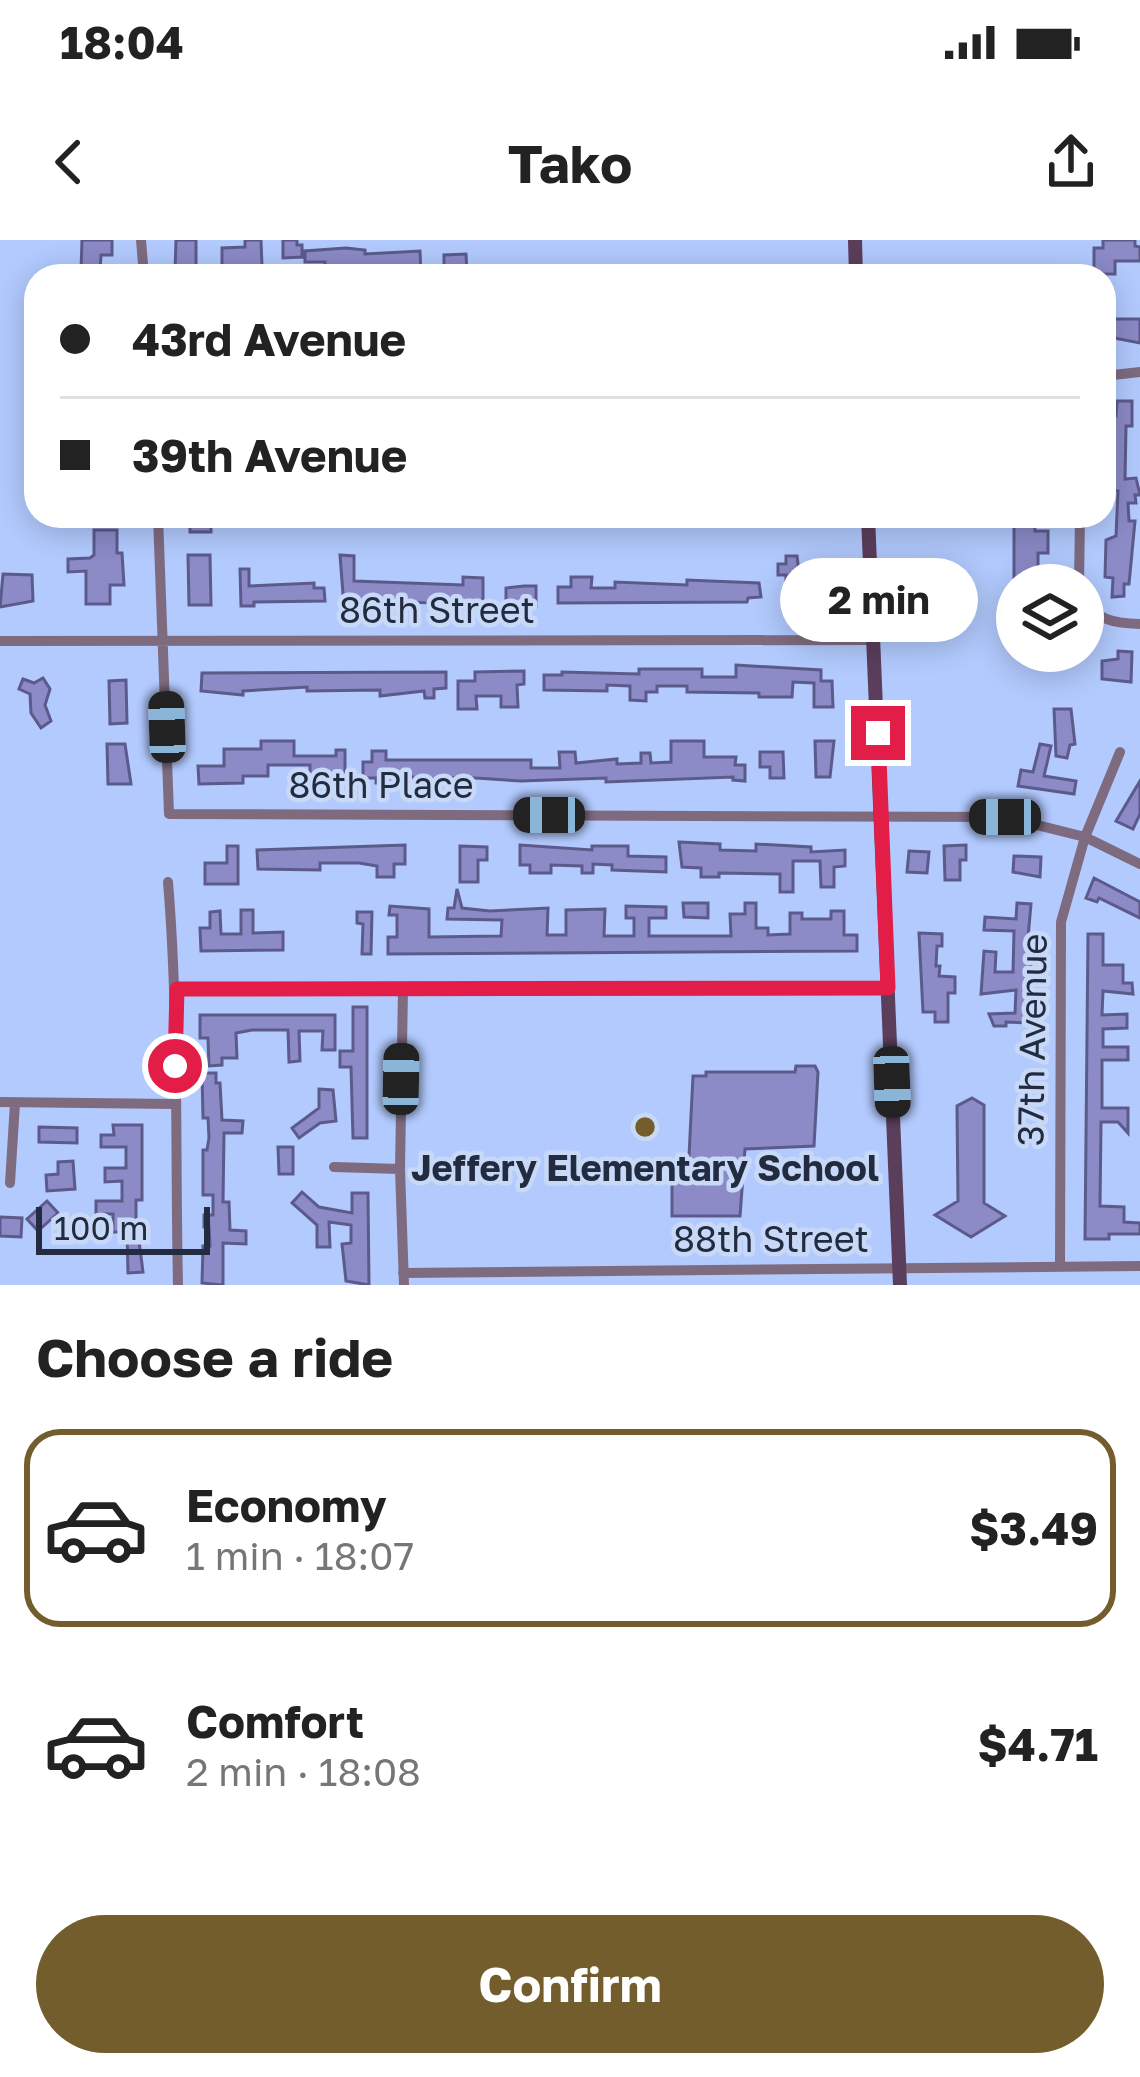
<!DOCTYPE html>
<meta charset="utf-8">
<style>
:root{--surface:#fff;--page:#f2f2f2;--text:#222;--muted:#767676;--line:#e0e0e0;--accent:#735d2d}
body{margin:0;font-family:"Golos Text",sans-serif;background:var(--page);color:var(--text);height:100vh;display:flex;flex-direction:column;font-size:45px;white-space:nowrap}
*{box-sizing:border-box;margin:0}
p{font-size:39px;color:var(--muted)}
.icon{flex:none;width:66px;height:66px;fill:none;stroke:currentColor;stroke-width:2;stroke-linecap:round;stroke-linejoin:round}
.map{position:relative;height:1045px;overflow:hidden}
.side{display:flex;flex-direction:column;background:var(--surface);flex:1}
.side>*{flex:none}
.top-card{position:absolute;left:24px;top:24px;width:1092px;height:264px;border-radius:36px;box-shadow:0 6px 30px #0003;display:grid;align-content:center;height:264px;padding:0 36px;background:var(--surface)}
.tools{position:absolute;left:996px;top:324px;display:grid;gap:24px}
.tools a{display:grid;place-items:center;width:108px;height:108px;border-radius:50%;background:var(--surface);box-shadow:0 6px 30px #0003;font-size:60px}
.scale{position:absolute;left:36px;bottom:30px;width:174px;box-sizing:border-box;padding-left:12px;border:6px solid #222b3f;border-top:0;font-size:33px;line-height:42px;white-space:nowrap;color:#222b3f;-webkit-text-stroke:9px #c8d8f7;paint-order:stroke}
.end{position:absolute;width:54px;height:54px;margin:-27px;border:15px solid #e11d48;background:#fff;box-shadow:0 0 0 6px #fff}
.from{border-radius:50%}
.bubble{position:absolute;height:84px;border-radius:42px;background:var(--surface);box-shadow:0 6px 30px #0003;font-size:39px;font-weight:700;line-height:84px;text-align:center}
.car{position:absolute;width:36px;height:72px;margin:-36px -18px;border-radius:15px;box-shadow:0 0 9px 3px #0007;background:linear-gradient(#222 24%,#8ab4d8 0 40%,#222 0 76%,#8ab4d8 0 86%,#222 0)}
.top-card b{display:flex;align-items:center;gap:42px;height:114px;font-size:45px}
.top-card b+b{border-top:3px solid var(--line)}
.top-card i{width:30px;height:30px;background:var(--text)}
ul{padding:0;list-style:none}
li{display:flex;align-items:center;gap:36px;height:198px;margin:0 24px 18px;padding:0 12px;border:6px solid transparent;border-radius:36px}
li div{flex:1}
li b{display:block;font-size:45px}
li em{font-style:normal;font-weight:700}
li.on{border-color:var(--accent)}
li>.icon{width:108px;height:108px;stroke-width:1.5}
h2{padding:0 36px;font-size:54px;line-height:144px}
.cta{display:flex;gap:24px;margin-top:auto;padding:24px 36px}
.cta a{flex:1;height:138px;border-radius:72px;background:var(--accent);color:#fff;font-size:48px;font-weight:700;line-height:138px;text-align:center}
.status{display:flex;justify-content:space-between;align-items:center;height:84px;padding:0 60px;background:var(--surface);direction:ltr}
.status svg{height:33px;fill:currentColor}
header{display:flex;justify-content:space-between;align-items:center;height:156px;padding:0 36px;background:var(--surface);font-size:54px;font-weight:700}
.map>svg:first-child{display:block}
.building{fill:#8c8ac7;stroke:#5c5a8b;stroke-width:3}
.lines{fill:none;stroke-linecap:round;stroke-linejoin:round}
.minor{stroke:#7f6b80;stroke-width:10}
.secondary{stroke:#5b3e5c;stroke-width:14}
.route{stroke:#e11d48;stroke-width:15}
.poi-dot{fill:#735d2d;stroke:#c8d8f7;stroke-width:4.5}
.labels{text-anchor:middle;stroke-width:9;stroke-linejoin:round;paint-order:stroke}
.street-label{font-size:36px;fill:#222b3f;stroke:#c8d8f7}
.poi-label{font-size:36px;font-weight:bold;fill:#222b3f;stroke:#c8d8f7}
</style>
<div class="status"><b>18:04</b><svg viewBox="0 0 49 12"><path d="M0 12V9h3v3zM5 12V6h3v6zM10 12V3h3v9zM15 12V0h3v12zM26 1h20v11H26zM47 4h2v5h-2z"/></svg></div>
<header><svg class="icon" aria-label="back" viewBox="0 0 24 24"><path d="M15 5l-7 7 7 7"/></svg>Tako<svg class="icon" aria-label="share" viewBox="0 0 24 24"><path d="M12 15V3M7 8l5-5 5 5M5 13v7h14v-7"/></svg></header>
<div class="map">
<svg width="1140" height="1045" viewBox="0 0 1140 1045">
<rect width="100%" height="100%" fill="#b2cafe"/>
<path class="building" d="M 82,0 L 112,0 L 112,15 L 101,15 L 100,31 L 81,31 Z
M 176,0 L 196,0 L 196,31 L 175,31 Z
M 245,0 L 261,0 L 262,26 L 222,27 L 222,8 L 245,7 Z
M 283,0 L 297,0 L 297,5 L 302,5 L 302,17 L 283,18 Z
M 1103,0 L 1135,0 L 1135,6 L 1140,7 L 1140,21 L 1115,21 L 1115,34 L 1094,34 L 1094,8 L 1103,8 Z
M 346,8 L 365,10 L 365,14 L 420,11 L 421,36 L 345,29 L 345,36 L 325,36 L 325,22 L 305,22 L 305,11 Z
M 466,14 L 467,36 L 444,35 L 444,15 Z
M 1104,79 L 1140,79 L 1140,103 L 1104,96 Z
M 1117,161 L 1132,161 L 1132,186 L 1126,186 L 1125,239 L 1136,238 L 1140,255 L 1135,255 L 1136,263 L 1128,263 L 1129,281 L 1135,281 L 1129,344 L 1124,344 L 1124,356 L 1112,357 L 1113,338 L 1105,337 L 1106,300 L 1116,296 L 1118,251 L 1106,251 L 1106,176 L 1116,176 Z
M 190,276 L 211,276 L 211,292 L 190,292 Z
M 1014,276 L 1034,276 L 1035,291 L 1048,291 L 1048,313 L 1038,313 L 1038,334 L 1046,334 L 1045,345 L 1014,345 Z
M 94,290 L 117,290 L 117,313 L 122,313 L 124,345 L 110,345 L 110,364 L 86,364 L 86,331 L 68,332 L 68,319 L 90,318 L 94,315 Z
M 188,315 L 210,315 L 211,365 L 189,365 Z
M 340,315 L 354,316 L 354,341 L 463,345 L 463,337 L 483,338 L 483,366 L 412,362 L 412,366 L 398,366 L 398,360 L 360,361 L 360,367 L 344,367 Z
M 786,316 L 797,316 L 801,348 L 786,348 L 786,335 L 778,335 L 778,324 L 786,324 Z
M 240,329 L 249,329 L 249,346 L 314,343 L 314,348 L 324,348 L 325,361 L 254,362 L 254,366 L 241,366 Z
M 3,334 L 32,335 L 33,361 L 0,367 Z
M 571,337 L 592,337 L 591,348 L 615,348 L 615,342 L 687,345 L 687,340 L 759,343 L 761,357 L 748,358 L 747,362 L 558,363 L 558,347 L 571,347 Z
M 524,346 L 536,346 L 536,366 L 506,362 L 506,348 Z
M 1118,411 L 1132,412 L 1131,442 L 1102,439 L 1102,421 L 1118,419 Z
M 736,425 L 821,430 L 821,441 L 832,441 L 833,467 L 814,467 L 814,443 L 793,442 L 792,457 L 759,457 L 759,453 L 687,452 L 687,446 L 657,446 L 657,452 L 646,452 L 646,461 L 630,460 L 630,446 L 607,445 L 607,451 L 544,450 L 544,435 L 562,435 L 562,432 L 639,434 L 639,429 L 702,429 L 702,437 L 736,437 Z
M 524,431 L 524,444 L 517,445 L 518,467 L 501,467 L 501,456 L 476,456 L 477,469 L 458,469 L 458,441 L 475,441 L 475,432 Z
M 446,432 L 446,448 L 434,449 L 434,458 L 425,458 L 424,451 L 380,456 L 380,450 L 307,451 L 307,447 L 243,451 L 243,455 L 201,451 L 202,433 Z
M 43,438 L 50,449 L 45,465 L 51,481 L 41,488 L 31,473 L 30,454 L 19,449 L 23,439 L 34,443 Z
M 126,440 L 127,483 L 110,484 L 109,441 Z
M 1054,469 L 1071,469 L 1075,504 L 1070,505 L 1067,518 L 1056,516 Z
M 261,501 L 294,501 L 294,516 L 336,516 L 336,510 L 345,510 L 345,541 L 310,540 L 310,525 L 268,525 L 268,536 L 243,536 L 243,543 L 199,544 L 198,526 L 224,526 L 224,509 L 261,509 Z
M 671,501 L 704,501 L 704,517 L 736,517 L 735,525 L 745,525 L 745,541 L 733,540 L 733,537 L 606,542 L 606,538 L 521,541 L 460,537 L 414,541 L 413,537 L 390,537 L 390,543 L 376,543 L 376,538 L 363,538 L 363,522 L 372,522 L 372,511 L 386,511 L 386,520 L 531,520 L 531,528 L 560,528 L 559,512 L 575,512 L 576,523 L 617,519 L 617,524 L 641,523 L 641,513 L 650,513 L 651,523 L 671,522 Z
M 815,501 L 834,501 L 830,537 L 816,537 Z
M 107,504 L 125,504 L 131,544 L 108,544 Z
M 1040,504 L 1051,506 L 1044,536 L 1076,541 L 1074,554 L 1018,546 L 1021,530 L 1033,532 Z
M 760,512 L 783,512 L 784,538 L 770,538 L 770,527 L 760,527 Z
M 1140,541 L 1140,574 L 1133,589 L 1116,581 Z
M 679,602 L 720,604 L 720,610 L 756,611 L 756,604 L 811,607 L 811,612 L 845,610 L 845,626 L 834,627 L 834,647 L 821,647 L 820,621 L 793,621 L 793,652 L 780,652 L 780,634 L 719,633 L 719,637 L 701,637 L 701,628 L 682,627 Z
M 405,605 L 405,624 L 394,624 L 394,637 L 377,637 L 377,626 L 359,623 L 320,623 L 320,630 L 258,629 L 257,610 Z
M 520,605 L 592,610 L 592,606 L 628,606 L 628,616 L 666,617 L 666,632 L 612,630 L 612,625 L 593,624 L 593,633 L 582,633 L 582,626 L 551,625 L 551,633 L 530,633 L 530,625 L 520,625 Z
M 966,605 L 966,620 L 960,620 L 960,640 L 945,640 L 944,606 Z
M 227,606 L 238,606 L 238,644 L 205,644 L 205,623 L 227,623 Z
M 460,606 L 487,607 L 487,620 L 478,620 L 478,642 L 460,642 Z
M 909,611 L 929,612 L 927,633 L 907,632 Z
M 1014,616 L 1041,617 L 1040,637 L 1013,632 Z
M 1094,638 L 1140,662 L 1140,678 L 1099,658 L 1097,662 L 1086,658 Z
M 457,649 L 462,668 L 490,671 L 548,668 L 547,695 L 566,695 L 566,670 L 605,669 L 604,696 L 634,696 L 634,678 L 626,678 L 626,666 L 666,667 L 666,678 L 649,678 L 649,696 L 731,696 L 730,674 L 745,674 L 745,663 L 756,663 L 756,688 L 768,688 L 768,695 L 790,694 L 790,673 L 802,673 L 802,679 L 831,679 L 831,671 L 844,671 L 844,695 L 857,695 L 857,711 L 388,714 L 388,697 L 397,697 L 397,675 L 389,675 L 390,666 L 429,669 L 429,697 L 501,696 L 502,680 L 447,679 L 448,668 L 454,668 Z
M 683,663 L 708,663 L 708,678 L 684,677 Z
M 1017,663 L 1031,664 L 1027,709 L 1031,709 L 1030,783 L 1006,782 L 1006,786 L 994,786 L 989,774 L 1015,773 L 1016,750 L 981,754 L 984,711 L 996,712 L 995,732 L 1013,732 L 1014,691 L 984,690 L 985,677 L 1016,679 Z
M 241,670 L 253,670 L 253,693 L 283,692 L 283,710 L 201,711 L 200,688 L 210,688 L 210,672 L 220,671 L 221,694 L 241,694 Z
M 357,672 L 372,672 L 371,714 L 362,714 L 363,684 L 357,683 Z
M 919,693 L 942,694 L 942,706 L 937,706 L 936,726 L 940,726 L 939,736 L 955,737 L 955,753 L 948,753 L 948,782 L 935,782 L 935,772 L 923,772 Z
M 1088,694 L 1103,694 L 1103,725 L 1123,725 L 1123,743 L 1132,743 L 1133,754 L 1103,751 L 1102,775 L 1127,774 L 1127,788 L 1103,789 L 1103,807 L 1128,807 L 1128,820 L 1102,820 L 1102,868 L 1128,868 L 1128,893 L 1118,882 L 1101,882 L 1100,966 L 1124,967 L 1124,982 L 1140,983 L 1140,994 L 1109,994 L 1109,999 L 1085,999 Z
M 353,767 L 367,767 L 367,898 L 353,898 L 351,827 L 340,827 L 340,811 L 353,811 Z
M 200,775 L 335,775 L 335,810 L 322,810 L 323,791 L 299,791 L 300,821 L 289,822 L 288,790 L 252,790 L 236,793 L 237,818 L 222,818 L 222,825 L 209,826 L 208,798 L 200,798 Z
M 796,826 L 815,826 L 818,832 L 814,906 L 745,909 L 740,976 L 672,976 L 672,936 L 688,936 L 693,836 L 706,836 L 706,832 L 795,832 Z
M 202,833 L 216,833 L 216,843 L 220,843 L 222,880 L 243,881 L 242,893 L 224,893 L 223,962 L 229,962 L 230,990 L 246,991 L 246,1004 L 223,1003 L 223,1045 L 202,1043 L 203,1006 L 210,1006 L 209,987 L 204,987 L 204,975 L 213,975 L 213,955 L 203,955 L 203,910 L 207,910 L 209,898 L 208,878 L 203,878 Z
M 319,849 L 333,850 L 336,881 L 320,883 L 299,898 L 292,888 L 319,868 Z
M 972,858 L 984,865 L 984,963 L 1005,976 L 971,997 L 935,975 L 958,961 L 957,866 Z
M 113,885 L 142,885 L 142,960 L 136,960 L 136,978 L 142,987 L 139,1001 L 143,1032 L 128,1033 L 127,992 L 113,992 L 113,974 L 96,974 L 96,961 L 122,961 L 122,941 L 105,942 L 105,928 L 126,928 L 126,907 L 101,907 L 101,895 L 114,895 Z
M 39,887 L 77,888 L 77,903 L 39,902 Z
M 278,907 L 293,907 L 293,934 L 279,934 Z
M 73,921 L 75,949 L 47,951 L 46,935 L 58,934 L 58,922 Z
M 302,952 L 319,967 L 352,973 L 352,953 L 368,953 L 369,1045 L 346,1041 L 342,1004 L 351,1003 L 351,985 L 329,982 L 330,1007 L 317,1007 L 317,985 L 292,963 Z
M 47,961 L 58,973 L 38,991 L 27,979 Z
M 0,977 L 22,978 L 21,997 L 0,996 Z"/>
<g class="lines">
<path class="minor" d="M 141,0 L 144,36
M 1104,136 L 1140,132
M 158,276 L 169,574 L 1005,577 L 1085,597 L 1140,624
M 1079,345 L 1080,276
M 1083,355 C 1095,381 1114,383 1140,384
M 0,401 L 873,400
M 168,642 C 179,776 175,910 178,1045
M 177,749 L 888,748
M 403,749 L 400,929 L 404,1045
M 0,862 L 174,864
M 334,927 L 400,929
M 10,943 L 15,863
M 1060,1026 L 1061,682 L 1085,597 L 1120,512
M 403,1033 L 1140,1026"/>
<path class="secondary" d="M 855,0 L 856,36
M 868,276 L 900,1045"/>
</g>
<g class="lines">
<path class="route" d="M 175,826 L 177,749 L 888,748 L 878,493"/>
</g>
<circle class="poi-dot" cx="645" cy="887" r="12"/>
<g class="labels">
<g class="street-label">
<text x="437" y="383">86th Street</text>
<text x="381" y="558">86th Place</text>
<text transform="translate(1032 800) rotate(-89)" y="13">37th Avenue</text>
<text x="771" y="1012">88th Street</text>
</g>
<g class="poi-label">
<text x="645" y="941">Jeffery Elementary School</text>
</g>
</g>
</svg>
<div class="tools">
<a><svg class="icon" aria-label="layers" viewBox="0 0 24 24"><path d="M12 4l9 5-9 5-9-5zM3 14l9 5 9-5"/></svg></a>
</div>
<div class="scale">100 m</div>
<i class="end from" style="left:175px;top:826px"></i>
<i class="end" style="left:878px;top:493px"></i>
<div class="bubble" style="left:780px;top:318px;width:198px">2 min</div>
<i class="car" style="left:167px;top:487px;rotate:358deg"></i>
<i class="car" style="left:549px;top:575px;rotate:270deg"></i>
<i class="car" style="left:1005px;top:577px;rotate:270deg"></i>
<i class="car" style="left:401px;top:839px;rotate:1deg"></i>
<i class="car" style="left:892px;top:842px;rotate:178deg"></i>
<div class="top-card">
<b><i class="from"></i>43rd Avenue</b>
<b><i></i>39th Avenue</b>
</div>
</div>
<section class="side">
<h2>Choose a ride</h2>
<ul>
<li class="on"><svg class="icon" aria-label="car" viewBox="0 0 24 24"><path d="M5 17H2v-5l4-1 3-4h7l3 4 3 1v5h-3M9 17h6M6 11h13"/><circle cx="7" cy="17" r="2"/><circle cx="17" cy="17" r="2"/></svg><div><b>Economy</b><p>1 min · 18:07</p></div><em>$3.49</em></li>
<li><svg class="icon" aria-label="car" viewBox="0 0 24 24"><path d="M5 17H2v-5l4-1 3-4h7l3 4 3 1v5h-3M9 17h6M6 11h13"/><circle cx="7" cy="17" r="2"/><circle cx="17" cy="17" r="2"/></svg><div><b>Comfort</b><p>2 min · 18:08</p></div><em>$4.71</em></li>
</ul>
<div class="cta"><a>Confirm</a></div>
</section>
